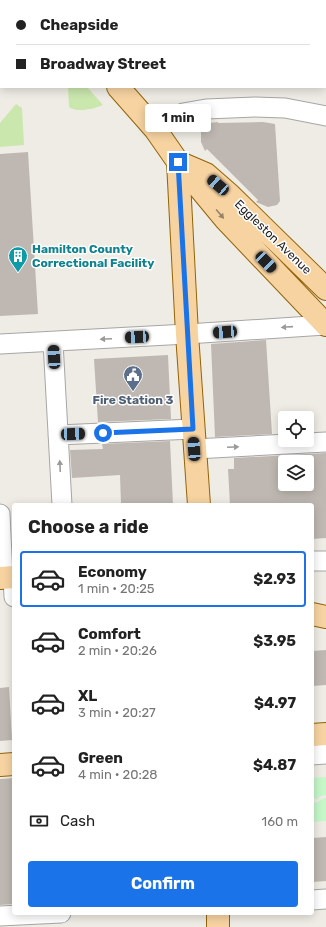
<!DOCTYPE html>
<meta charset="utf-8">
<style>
:root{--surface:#fff;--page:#f6f6f6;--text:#222;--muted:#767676;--line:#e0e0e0;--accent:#1a73e8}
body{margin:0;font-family:Rubik,sans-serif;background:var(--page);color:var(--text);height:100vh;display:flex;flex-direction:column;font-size:15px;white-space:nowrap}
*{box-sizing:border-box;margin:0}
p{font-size:13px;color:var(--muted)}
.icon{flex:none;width:22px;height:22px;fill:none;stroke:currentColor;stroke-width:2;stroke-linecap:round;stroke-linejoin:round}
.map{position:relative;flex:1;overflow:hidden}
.drawer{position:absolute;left:12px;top:503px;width:302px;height:412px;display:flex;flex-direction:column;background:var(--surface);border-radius:4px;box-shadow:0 2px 10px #0003}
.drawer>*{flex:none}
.hud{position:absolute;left:0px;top:0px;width:326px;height:88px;box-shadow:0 2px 10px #0003;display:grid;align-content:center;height:88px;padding:0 16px;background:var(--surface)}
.fabs{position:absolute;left:278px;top:411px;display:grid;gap:8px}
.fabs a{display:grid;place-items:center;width:36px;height:36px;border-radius:4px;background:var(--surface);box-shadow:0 2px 10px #0003;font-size:20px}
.end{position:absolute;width:18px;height:18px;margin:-9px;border:5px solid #1a73e8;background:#fff;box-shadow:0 0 0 2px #fff}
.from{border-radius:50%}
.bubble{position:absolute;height:28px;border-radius:4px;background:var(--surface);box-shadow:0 2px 10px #0003;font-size:13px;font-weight:700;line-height:28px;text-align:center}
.car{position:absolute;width:12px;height:24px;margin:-12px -6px;border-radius:5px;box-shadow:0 0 3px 1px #0007;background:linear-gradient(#222 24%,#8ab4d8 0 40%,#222 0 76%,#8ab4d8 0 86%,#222 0)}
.hud b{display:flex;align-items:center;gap:14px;height:38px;font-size:15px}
.hud b+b{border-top:1px solid var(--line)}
.hud i{width:10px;height:10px;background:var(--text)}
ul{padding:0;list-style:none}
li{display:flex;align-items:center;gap:12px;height:56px;margin:0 8px 6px;padding:0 8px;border:2px solid transparent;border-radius:4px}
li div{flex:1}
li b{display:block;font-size:15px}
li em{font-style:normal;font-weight:700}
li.current{border-color:var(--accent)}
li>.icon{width:36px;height:36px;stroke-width:1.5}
h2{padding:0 16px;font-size:18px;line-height:48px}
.pay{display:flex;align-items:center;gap:10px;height:44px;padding:0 16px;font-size:15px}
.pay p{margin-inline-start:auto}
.primary-button{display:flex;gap:8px;margin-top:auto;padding:8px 16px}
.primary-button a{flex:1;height:46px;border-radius:4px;background:var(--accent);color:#fff;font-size:16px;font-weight:700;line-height:46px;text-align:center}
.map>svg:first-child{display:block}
.grass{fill:#cae7ae}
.park{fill:#c5f7c9}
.building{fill:#bfb8b2;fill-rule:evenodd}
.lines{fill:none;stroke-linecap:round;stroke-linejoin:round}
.minor-casing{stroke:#a6a6a6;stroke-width:21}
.major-casing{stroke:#926407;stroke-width:24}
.minor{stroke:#fff;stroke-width:19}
.major{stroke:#f7d3a2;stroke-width:22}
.oneway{fill:#968267}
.oneway2{fill:#9a9a9a}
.route{stroke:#1a73e8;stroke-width:5}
.labels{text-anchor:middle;stroke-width:3;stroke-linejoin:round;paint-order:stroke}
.street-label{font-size:12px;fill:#1f1f1f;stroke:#fff}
.culture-label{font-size:12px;font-weight:bold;fill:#0d838f;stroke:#fff;text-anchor:start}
.service-label{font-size:12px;font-weight:bold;fill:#4e5e75;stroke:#fff}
</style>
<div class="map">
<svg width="326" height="927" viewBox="0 0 326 927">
<rect width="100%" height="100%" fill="#efece5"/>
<path class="grass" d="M 100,0 L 175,0 L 100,1 Z
M 68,87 L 87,87 L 103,105 C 94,109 77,113 69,107 Z
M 16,104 L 22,108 L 24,145 L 0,147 L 0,123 Z"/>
<path class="park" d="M 326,777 L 326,795 L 321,796 L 317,799 L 312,797 L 312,778 Z
M 324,798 L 326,798 L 326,821 L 312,822 L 312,801 L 316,803 Z"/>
<path class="building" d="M 218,122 L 218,123 L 263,122 L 275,124 L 280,201 L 277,205 L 268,207 L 256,202 L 258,200 L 207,149 L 205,151 L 201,142 L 201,130 L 209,123 Z
M 28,152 L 38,314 L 0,316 L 0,154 Z
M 266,340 L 272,434 L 215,437 L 211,344 Z
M 168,355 L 171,419 L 98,422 L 94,359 Z
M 170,441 L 173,505 L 121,505 L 120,475 L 72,478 L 70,450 L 103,449 L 102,444 Z
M 326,453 L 326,538 L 312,539 L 312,505 L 230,505 L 228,469 L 234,469 L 234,458 ZM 285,462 L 307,462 L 307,484 L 285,484 Z
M 326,650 L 326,685 L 312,686 L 312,651 Z
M 9,687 L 12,740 L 0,741 L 0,688 Z
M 14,778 L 14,904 L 0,905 L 0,779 Z
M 326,837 L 326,881 L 312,882 L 312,838 Z"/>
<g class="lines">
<g class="minor-casing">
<path id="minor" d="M 155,129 L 183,113 L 206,109 L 255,107 L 285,108 L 326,116
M 53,342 L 62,505
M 0,344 L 187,334 L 326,325
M 58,435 L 193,429
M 194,449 L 326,442
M 0,514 L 3,578
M 312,561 L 326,561
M 13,577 L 14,597
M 312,755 L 326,754
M 312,900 L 326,899
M 0,916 L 61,913"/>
</g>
<g class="major-casing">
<path id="major" d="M 54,0 L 54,1
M 118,87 L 155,129 L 178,162 L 226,220 L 326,325
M 178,162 L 187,334 L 199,505
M 185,165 L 206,174 L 230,195 L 326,289
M 0,578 L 14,577
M 312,614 L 326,617
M 312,735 L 326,734
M 0,765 L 14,764
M 218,913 L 218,927"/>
</g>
<use href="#minor" class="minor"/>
<use href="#major" class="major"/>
</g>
<defs><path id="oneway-solid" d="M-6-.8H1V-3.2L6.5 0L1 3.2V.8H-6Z"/></defs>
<use class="oneway" href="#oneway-solid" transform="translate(220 214) rotate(50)"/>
<g class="oneway2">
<use href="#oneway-solid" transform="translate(287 327) rotate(176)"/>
<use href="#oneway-solid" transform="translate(106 339) rotate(177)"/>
<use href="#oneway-solid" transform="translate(233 447) rotate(-3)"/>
<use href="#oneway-solid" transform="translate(60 466) rotate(-93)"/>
</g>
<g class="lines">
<path class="route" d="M 103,433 L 193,429 L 178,162"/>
</g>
<defs>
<g id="building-pin" transform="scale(1)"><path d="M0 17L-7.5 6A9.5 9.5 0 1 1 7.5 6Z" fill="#0f9aa8" stroke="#fff"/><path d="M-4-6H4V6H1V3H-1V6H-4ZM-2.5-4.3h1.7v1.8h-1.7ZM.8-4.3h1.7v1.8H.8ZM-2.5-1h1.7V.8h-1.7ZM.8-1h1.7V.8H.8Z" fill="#fff"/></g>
<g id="civic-pin" transform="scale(1)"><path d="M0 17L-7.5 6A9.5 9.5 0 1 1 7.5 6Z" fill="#5c6f8a" stroke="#fff"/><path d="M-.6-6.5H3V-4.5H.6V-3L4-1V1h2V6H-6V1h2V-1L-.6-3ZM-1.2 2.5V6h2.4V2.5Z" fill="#fff"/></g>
</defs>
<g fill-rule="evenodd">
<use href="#building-pin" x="18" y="256"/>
<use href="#civic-pin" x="133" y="375"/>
</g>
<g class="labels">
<g class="street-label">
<text transform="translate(273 237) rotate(44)" y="4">Eggleston Avenue</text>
</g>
<g class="culture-label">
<text x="32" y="253">Hamilton County<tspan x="32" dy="14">Correctional Facility</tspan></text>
</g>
<g class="service-label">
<text x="133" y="404">Fire Station 3</text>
</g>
</g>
</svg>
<div class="fabs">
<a><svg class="icon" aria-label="locate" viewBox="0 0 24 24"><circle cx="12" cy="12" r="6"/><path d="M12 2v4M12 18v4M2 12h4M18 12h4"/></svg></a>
<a><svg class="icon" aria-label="layers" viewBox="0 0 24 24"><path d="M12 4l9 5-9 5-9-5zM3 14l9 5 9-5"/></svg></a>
</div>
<i class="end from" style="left:103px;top:433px"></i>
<i class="end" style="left:178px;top:162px"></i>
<div class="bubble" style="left:145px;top:104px;width:66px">1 min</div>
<i class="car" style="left:218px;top:185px;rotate:311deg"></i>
<i class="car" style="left:266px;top:262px;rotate:136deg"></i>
<i class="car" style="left:225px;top:332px;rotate:266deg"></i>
<i class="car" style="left:137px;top:337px;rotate:267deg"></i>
<i class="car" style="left:54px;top:357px;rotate:357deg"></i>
<i class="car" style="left:73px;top:434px;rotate:88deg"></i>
<i class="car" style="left:194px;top:449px;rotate:356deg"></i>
<div class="hud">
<b><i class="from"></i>Cheapside</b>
<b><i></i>Broadway Street</b>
</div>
<section class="drawer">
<h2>Choose a ride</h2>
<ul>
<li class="current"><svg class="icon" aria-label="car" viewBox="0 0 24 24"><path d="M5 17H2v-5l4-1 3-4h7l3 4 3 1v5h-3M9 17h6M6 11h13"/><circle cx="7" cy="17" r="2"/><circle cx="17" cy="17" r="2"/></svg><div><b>Economy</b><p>1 min · 20:25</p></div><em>$2.93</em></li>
<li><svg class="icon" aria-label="car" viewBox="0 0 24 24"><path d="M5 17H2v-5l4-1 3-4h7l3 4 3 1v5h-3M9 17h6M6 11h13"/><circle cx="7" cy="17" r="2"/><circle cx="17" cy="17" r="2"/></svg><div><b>Comfort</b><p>2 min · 20:26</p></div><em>$3.95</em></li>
<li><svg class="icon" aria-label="car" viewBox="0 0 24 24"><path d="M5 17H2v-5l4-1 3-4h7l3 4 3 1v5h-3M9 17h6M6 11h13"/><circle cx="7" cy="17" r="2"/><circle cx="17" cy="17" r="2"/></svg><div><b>XL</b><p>3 min · 20:27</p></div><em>$4.97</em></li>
<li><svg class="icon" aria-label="car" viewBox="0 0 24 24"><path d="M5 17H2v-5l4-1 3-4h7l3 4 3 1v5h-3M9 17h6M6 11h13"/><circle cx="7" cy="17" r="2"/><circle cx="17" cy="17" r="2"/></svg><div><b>Green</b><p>4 min · 20:28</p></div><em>$4.87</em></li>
</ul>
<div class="pay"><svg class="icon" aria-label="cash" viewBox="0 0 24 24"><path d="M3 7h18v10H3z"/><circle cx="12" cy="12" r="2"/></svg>Cash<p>160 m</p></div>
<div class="primary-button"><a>Confirm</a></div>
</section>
</div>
